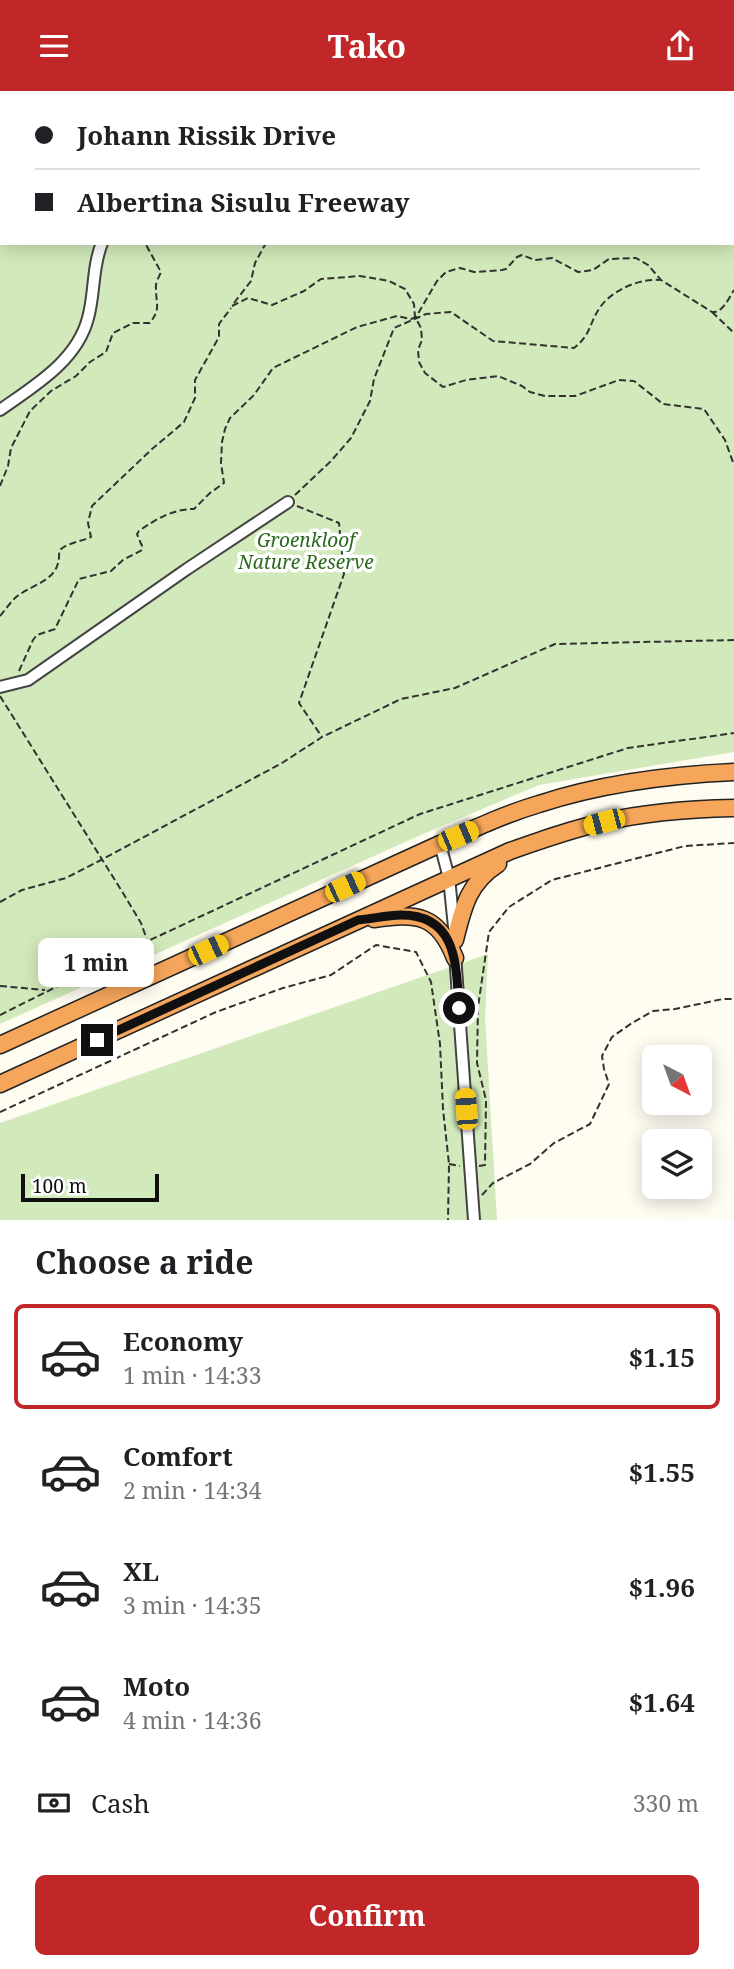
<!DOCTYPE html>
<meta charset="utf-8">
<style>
:root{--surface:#fff;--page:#f6f6f6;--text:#202124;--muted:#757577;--line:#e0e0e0;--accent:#c12628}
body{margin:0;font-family:"Noto Serif",serif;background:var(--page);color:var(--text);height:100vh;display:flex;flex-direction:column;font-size:26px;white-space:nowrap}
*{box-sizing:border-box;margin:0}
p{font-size:23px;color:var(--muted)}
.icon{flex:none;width:38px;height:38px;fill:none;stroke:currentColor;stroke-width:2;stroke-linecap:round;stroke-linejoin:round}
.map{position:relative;height:1129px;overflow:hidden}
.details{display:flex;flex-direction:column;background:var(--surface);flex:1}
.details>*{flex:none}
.banner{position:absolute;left:0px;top:0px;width:735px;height:154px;box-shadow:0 4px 18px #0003;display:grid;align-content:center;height:154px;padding:0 35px;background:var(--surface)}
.needle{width:46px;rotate:139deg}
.fabs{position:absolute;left:642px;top:954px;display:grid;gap:14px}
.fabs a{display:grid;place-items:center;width:70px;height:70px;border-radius:10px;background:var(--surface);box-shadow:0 4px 18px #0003;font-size:35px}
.scale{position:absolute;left:21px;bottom:18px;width:138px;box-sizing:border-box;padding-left:7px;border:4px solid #101010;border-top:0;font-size:19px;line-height:24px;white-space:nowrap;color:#101010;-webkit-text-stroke:5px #fff;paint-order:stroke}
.end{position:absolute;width:32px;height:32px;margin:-16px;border:9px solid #101010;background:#fff;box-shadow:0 0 0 4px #fff}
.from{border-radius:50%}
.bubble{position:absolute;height:49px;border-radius:10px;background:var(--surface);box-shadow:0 4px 18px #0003;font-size:23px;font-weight:700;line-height:49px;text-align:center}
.car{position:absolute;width:21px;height:42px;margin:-21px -10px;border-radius:9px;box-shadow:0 0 5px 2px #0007;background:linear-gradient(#f5c518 24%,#345 0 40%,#f5c518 0 76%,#345 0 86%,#f5c518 0)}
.banner b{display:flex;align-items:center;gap:24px;height:66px;font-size:26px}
.banner b+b{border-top:2px solid var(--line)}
.banner i{width:18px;height:18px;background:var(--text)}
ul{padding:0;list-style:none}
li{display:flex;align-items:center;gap:21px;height:105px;margin:0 14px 10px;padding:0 21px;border:4px solid transparent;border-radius:10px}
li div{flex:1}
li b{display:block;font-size:26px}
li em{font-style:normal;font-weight:700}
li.active{border-color:var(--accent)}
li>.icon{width:63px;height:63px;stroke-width:1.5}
h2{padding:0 35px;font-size:32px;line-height:84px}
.pay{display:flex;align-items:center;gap:18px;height:77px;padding:0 35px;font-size:26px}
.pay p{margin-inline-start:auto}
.button{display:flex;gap:14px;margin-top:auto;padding:14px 35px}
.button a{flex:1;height:80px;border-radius:10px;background:var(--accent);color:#fff;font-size:28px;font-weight:700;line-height:80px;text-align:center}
header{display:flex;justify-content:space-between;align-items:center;height:91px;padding:0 35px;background:var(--accent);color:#fff;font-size:32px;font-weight:700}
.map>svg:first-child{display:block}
.green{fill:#d2eabb;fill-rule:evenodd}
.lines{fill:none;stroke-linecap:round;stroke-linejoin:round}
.minor-casing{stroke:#434343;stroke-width:14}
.highway-casing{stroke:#212121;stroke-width:19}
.path{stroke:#323232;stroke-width:2;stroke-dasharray:7 3.5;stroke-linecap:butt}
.minor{stroke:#fff;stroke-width:10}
.highway{stroke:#f5a65a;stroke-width:16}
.route{stroke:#101010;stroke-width:9}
.labels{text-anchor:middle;stroke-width:7;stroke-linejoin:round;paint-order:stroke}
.park-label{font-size:19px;font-style:italic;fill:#2b691e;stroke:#fff}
</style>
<header><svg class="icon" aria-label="menu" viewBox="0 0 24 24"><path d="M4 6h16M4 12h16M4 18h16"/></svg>Tako<svg class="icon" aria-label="share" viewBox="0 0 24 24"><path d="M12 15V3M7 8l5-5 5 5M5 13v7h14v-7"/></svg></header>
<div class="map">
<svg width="734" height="1129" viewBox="0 0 734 1129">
<rect width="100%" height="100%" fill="#fffdf2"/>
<path class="green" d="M 0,0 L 734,0 L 734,661 L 539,694 L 423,743 L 0,933 ZM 2,2 L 733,2 L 733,152 L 2,152 Z
M 488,863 L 485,927 L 497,1129 L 0,1129 L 0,1032 Z"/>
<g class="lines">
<g class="minor-casing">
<path id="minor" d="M 65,2 L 67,0
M 429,2 L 431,0
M 438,2 L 445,0
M 0,112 L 2,109
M 0,319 C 34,295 77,270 88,227 C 95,202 92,176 102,152
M 0,596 L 28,589 L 187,478 L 288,411
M 440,753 L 449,787 L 454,836
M 455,863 L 474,1129"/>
</g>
<g class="highway-casing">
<path id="highway" d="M 374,828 C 417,822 438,823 455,867
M 455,849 C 463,817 468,792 498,773
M 0,954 L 440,753 C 473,738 505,723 539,713 C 603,692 667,684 734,681
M 0,993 L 510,760 C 541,749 572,738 604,731 C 646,721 690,718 734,717"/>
</g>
<path class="path" d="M 559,0 L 561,2
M 733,100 L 734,100
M 234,212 L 251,190 L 255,172 L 266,152
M 232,215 L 248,207 L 272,214 L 304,200 L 321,188 L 360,185 L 389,190 L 405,198 L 414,213 L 415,226 L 421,237 L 422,249 L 418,259 L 419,271 L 425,282 L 443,296 L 466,289 L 498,285 L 522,295 L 530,301 L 545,305 L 575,305 L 619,289 L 634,290 L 663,313 L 704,318 L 725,349 L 734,374
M 712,221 L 734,242
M 0,395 L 8,375 L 11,357 L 30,320 L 51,300 L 76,285 L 90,271 L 106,261 L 113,242 L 133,232 L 150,232 C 161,217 156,214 156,198 C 155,192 159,186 161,181 L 145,152
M 295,404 L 331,370 L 351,347 L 370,310 L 374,288 L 394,237 L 426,223 L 451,221 L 493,250 L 574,257 C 592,243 589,231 601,215 C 613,199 640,187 660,189
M 297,415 L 339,432 L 344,483 L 299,612 L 322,646
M 0,525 C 5,519 10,512 15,507 C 34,491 61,491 59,460 C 66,452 80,451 91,446 L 88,432 L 92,415 L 152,358 L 184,331 L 195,307 L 195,289 L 219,246 L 219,233 L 231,217
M 19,580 L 33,549 L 37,544 L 55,538 L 79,488 L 111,480 L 123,469 L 142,459 L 142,455 L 137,443 L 139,440 C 156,428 173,418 194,418 L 210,402 L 224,392 L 221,372 L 222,351 L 225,338 L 230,327 L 254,304 L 273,277 L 357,236 L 397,225 L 411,228 L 416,226 L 437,190 L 446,181 L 460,177 L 474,181 L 502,179 L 506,178 L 517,166 L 522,164 L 535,169 L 552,167 L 578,181 L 593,179 L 609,168 L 636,167 L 648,174 L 661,189 L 712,221 C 723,222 728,208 734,199
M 0,605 L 123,802 L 141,832 L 147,849
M 0,811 L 22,799 L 66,787 L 101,769 L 282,672 L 322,646 L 401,608 L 455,597 L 555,553 L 734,549
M 0,895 L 45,899
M 0,924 L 148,850 L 420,723 L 628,657 L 734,642
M 0,1021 L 216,921 L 283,897 L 331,884 L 376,854 L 416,861 L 431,891 L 440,953 L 443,1018 L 449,1073 L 448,1129
M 449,1073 L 460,1075
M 479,1075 L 485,1074 L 486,1009 L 477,972 L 478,916 L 489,841 L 509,816 L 552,789 L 685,755 L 734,752
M 482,1104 L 493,1092 L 530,1073 L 554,1052 L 590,1033 L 609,993 L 604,978 L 602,965 L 612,946 L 632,932 L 653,920 L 675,918 L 723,908 L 734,908"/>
<use href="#minor" class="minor"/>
<use href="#highway" class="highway"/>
</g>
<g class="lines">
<path class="route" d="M 97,949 L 358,829 C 372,828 387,824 401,824 C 458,824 456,875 459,917"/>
</g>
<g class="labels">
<g class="park-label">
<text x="306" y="456">Groenkloof<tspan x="306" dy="22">Nature Reserve</tspan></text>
</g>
</g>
</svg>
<div class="fabs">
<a><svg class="needle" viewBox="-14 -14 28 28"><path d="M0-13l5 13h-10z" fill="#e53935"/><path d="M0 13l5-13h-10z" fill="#757577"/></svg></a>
<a><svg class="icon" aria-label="layers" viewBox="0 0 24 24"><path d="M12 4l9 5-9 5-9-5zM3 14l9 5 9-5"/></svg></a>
</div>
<div class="scale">100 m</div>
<i class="end from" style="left:459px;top:917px"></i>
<i class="end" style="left:97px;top:949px"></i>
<div class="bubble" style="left:38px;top:847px;width:116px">1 min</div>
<i class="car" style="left:604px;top:731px;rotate:255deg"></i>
<i class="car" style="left:458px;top:745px;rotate:67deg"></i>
<i class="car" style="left:345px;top:796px;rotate:65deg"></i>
<i class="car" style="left:208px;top:859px;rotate:65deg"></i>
<i class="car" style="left:466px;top:1018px;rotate:356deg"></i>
<div class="banner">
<b><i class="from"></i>Johann Rissik Drive</b>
<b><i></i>Albertina Sisulu Freeway</b>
</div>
</div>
<section class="details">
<h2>Choose a ride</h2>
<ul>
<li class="active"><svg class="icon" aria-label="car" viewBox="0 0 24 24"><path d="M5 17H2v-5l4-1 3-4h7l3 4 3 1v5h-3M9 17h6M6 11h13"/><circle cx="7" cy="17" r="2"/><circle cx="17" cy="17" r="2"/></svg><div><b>Economy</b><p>1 min · 14:33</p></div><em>$1.15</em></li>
<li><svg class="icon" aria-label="car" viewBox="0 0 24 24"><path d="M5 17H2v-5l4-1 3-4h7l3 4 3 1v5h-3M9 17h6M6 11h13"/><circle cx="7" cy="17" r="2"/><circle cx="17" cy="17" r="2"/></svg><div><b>Comfort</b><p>2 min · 14:34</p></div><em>$1.55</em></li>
<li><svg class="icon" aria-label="car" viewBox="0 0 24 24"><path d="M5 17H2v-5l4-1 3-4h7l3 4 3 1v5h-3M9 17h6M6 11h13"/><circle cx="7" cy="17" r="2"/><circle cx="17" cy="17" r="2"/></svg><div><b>XL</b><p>3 min · 14:35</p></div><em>$1.96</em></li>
<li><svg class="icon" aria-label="car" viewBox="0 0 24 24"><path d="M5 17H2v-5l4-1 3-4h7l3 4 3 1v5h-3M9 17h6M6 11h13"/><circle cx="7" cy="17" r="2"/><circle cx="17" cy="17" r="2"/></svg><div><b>Moto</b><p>4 min · 14:36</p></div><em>$1.64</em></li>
</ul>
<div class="pay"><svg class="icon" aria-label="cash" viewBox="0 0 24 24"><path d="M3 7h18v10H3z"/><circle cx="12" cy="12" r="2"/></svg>Cash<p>330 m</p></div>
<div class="button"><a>Confirm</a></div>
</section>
